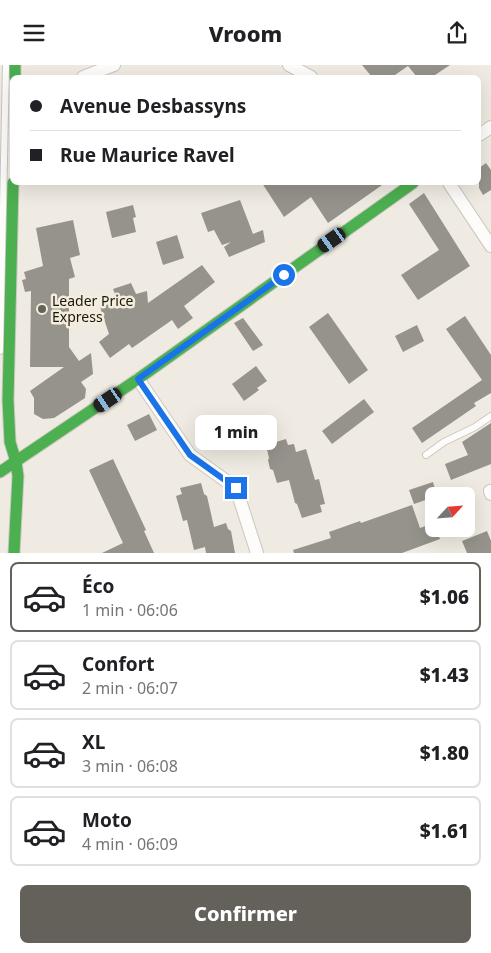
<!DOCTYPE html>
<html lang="fr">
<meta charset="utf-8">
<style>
:root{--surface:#fff;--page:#f2f2f2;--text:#202124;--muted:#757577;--line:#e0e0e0;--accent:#64615a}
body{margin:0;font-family:"Noto Sans",sans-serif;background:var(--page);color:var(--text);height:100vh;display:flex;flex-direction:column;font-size:19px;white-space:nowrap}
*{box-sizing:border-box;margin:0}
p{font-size:16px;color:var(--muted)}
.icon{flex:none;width:28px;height:28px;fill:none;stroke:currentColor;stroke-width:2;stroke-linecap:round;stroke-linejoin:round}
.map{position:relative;height:488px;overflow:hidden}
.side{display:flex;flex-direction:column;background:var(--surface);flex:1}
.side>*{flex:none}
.guide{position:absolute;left:10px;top:10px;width:471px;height:110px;border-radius:8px;box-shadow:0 5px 20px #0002;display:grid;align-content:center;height:110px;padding:0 20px;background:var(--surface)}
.needle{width:32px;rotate:64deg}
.tools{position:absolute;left:425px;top:422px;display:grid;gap:10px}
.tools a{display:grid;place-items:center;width:50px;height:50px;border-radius:8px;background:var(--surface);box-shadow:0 5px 20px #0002;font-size:25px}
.end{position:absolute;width:22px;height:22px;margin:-11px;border:6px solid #1a73e8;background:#fff;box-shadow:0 0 0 2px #fff}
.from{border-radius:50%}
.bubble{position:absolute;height:35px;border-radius:8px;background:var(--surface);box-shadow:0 5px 20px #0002;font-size:16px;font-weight:800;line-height:35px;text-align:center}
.car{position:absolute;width:15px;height:30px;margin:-15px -8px;border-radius:6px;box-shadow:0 0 4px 1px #0007;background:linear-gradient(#222 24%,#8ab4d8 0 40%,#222 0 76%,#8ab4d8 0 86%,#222 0)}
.guide b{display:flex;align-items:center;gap:18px;height:48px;font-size:19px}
.guide b+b{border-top:1px solid var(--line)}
.guide i{width:12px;height:12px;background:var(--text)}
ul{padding:9px 0 0;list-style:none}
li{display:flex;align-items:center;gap:15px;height:70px;margin:0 10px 8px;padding:0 10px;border:2px solid var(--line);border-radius:8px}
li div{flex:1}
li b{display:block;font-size:19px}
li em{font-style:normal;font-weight:800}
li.on{border-color:var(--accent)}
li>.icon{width:45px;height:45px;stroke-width:1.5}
.cta{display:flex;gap:10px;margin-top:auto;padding:10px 20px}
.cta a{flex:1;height:58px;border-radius:8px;background:var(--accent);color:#fff;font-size:20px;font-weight:800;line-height:58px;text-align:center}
header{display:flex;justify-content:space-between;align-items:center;height:65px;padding:0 20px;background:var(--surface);font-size:22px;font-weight:800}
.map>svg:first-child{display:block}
.building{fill:#96928c}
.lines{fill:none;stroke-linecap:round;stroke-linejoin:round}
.lane-casing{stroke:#cac7c0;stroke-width:8}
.street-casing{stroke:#cac7c0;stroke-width:14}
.fast-casing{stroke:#cac7c0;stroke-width:13}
.lane{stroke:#fdfcfb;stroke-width:6}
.street{stroke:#fdfcfb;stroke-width:12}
.fast{stroke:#4caf50;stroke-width:11}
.route{stroke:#1a73e8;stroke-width:6}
.poi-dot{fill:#64615a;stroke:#f5eddc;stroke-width:2}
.labels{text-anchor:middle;stroke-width:5;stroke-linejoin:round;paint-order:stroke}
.poi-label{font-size:14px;fill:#191610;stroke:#f5eddc;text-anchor:start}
</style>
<header><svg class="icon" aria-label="menu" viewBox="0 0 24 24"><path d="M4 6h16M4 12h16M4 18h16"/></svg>Vroom<svg class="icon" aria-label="share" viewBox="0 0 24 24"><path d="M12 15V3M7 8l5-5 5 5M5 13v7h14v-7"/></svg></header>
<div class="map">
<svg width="491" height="488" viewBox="0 0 491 488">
<rect width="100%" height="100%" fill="#efebe2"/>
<path class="building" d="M 362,0 L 450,0 L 432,12 L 417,12 L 408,1 L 392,12 L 372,12 Z
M 486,98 L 491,105 L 491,125 L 483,130 L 479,123 L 479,103 Z
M 262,118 L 385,118 L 328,158 L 311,132 L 284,152 Z
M 424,128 L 470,201 L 418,235 L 401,210 L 439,185 L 409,139 Z
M 240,135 L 253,169 L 263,165 L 265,177 L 229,192 L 224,182 L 231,177 L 222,180 L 214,165 L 208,167 L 201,148 Z
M 133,140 L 136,152 L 133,153 L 136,167 L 112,173 L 106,147 Z
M 73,155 L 80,190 L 70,193 L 75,212 L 69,214 L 69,282 L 79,296 L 91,288 L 93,309 L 81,317 L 86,324 L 85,333 L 54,353 L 43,354 L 34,349 L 34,333 L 30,326 L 64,302 L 30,302 L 31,226 L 25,227 L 22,215 L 26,214 L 24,207 L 43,201 L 36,163 Z
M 177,170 L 184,193 L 163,200 L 156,177 Z
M 202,200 L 215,217 L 184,241 L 193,253 L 178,264 L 172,255 L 132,283 L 129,279 L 110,293 L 99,277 L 109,269 L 100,242 L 118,236 L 113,224 L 131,218 L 136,229 L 147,226 L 148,238 Z
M 328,248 L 368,305 L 349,319 L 309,262 Z
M 465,251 L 491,290 L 491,328 L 474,338 L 476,341 L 422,378 L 412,363 L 482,315 L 446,264 Z
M 243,253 L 263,280 L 253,286 L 234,258 Z
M 417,260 L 424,276 L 403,287 L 395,271 Z
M 256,301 L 267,316 L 257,323 L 259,325 L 244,336 L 232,319 Z
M 364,334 L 374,347 L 332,379 L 322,366 Z
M 149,349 L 157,365 L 135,376 L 127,360 Z
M 491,358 L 491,399 L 451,415 L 445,399 L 468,390 L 462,377 Z
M 286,374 L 288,380 L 294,379 L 296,387 L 306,384 L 315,415 L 319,414 L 325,439 L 320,440 L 322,447 L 302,453 L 297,439 L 295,438 L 289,415 L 277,418 L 273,405 L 270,404 L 268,395 L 269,393 L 266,380 Z
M 113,394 L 146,465 L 144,466 L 154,488 L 102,488 L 123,478 L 89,405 Z
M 433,417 L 437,431 L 414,439 L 409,425 Z
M 201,418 L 204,429 L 207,431 L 214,462 L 226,458 L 228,464 L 231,466 L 235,488 L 206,488 L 205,482 L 194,485 L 187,455 L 183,456 L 176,431 L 182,429 L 180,423 Z
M 412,440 L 420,463 L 434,458 L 434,464 L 436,464 L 440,474 L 402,488 L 294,488 L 293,485 L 331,473 L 329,467 L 360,456 L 361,458 Z
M 487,466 L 491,476 L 491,488 L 467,488 L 462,476 Z"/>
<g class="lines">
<g class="lane-casing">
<path id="lane" d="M 0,286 L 6,0
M 426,390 L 444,377 L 475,362 L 491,351"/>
</g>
<g class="street-casing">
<path id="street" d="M 289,0 L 311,12
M 83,12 L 114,0
M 479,70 L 491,62
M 449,118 L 491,181
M 138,314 L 190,390 L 236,423 L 257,488
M 490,426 L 491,429"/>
</g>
<g class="fast-casing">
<path id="fast" d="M 15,0 L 15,12
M 13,118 L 8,335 L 10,377 L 16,397 L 18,411 L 14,488
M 0,407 L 138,314 L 413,118"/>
</g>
<use href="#lane" class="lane"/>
<use href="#street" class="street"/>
<use href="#fast" class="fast"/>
</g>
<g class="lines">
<path class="route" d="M 236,423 L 190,390 L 138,314 L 284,210"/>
</g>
<circle class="poi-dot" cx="42" cy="244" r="5"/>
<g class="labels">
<g class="poi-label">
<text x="52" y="241">Leader Price<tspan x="52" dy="16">Express</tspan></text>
</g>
</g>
</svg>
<div class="tools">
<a><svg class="needle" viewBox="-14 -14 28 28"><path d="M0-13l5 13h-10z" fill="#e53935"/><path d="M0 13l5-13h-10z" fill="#757577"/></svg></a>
</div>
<i class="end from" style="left:284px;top:210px"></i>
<i class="end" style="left:236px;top:423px"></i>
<div class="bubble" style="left:195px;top:350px;width:82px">1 min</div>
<i class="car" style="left:332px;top:175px;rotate:235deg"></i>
<i class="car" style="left:108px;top:335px;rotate:236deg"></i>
<div class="guide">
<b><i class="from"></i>Avenue Desbassyns</b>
<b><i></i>Rue Maurice Ravel</b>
</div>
</div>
<section class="side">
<ul>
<li class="on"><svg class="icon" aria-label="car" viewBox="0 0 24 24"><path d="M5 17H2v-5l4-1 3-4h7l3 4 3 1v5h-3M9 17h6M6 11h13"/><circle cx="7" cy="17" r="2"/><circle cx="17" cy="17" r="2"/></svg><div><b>Éco</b><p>1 min · 06:06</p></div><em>$1.06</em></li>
<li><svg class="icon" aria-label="car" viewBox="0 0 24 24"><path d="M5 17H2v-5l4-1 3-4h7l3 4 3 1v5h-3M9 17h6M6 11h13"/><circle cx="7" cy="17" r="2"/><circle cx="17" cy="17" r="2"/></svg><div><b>Confort</b><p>2 min · 06:07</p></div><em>$1.43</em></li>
<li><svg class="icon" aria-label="car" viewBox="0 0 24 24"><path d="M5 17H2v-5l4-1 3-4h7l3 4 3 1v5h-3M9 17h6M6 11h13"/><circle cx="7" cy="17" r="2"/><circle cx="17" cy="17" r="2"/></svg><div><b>XL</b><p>3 min · 06:08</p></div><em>$1.80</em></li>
<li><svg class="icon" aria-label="car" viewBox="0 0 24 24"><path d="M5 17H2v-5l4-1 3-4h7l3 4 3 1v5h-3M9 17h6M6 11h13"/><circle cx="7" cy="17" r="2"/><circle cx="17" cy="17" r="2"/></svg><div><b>Moto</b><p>4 min · 06:09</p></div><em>$1.61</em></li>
</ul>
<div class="cta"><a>Confirmer</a></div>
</section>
